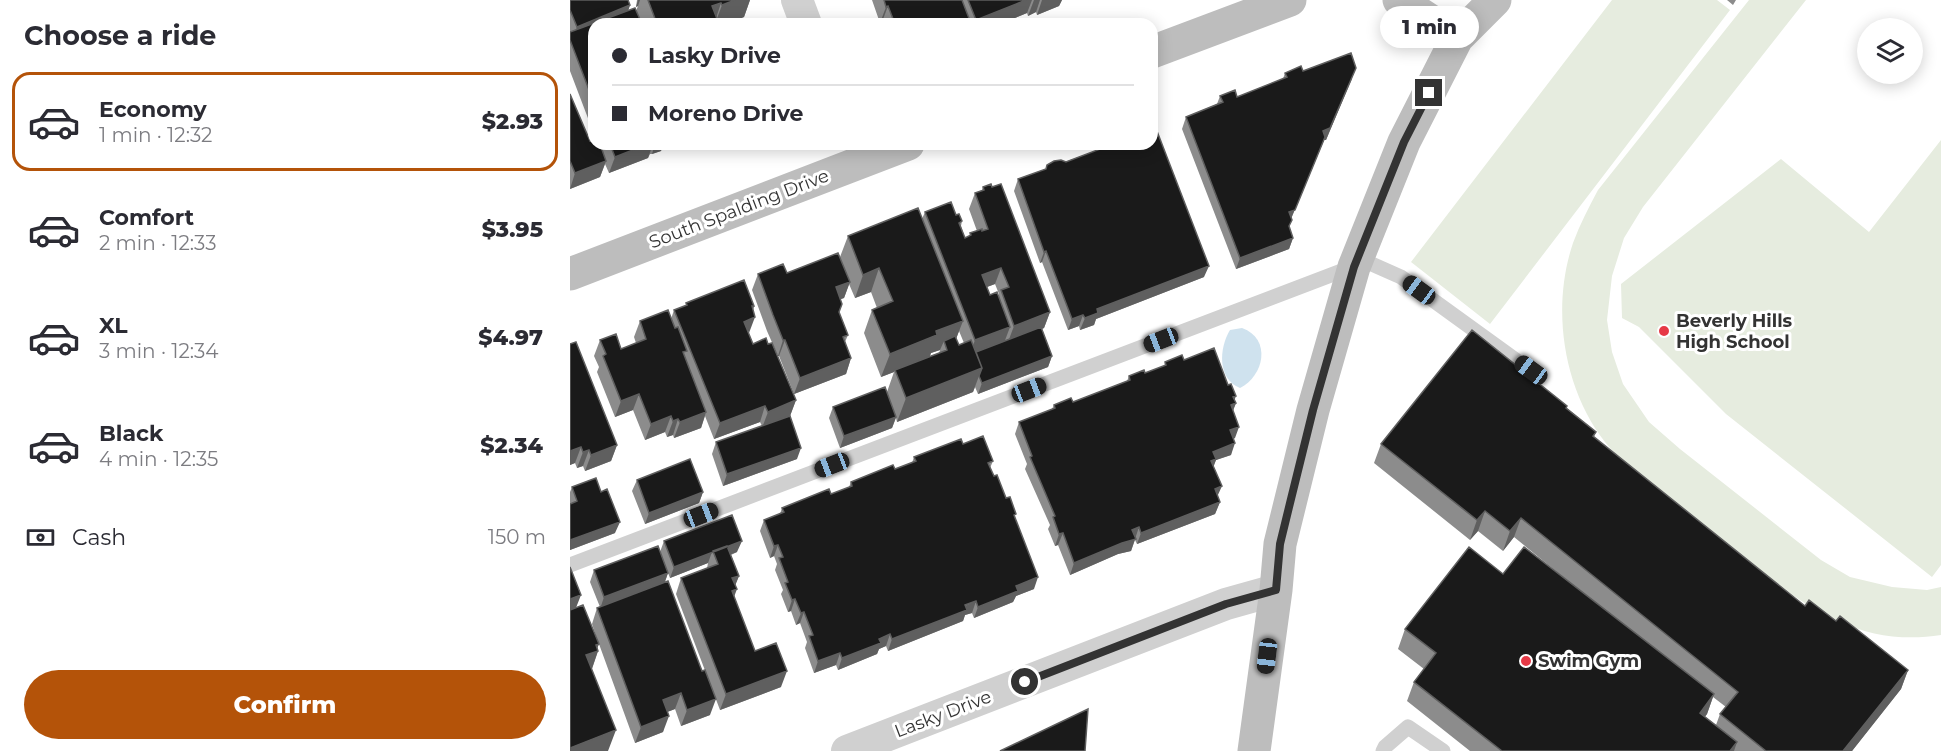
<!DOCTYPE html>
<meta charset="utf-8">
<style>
:root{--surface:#fff;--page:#f2f2f3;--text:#2b2b33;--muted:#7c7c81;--line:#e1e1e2;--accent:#b45309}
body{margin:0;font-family:Montserrat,sans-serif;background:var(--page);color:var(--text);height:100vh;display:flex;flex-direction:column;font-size:22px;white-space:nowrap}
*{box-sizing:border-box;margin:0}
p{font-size:20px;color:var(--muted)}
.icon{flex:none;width:33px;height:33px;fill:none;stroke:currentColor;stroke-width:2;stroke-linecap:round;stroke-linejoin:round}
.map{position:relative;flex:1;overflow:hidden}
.details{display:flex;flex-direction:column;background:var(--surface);width:570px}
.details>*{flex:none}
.hud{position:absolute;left:18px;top:18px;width:570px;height:132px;border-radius:18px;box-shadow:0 3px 15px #0003;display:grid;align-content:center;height:132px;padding:0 24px;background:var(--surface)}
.controls{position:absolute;left:1287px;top:18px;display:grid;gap:12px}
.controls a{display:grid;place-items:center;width:66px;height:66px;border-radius:50%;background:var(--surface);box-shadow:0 3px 15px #0003;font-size:30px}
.end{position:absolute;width:27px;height:27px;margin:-14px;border:8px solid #333;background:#fff;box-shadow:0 0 0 3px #fff}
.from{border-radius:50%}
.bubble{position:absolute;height:42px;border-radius:21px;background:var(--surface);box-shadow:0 3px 15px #0003;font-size:20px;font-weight:800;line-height:42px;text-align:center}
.car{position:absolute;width:18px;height:36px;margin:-18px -9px;border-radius:8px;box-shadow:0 0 4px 2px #0007;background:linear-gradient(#222 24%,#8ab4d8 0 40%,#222 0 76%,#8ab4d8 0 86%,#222 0)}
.hud b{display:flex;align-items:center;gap:21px;height:57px;font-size:22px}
.hud b+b{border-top:2px solid var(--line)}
.hud i{width:15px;height:15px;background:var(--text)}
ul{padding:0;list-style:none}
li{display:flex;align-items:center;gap:18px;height:99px;margin:0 12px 9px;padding:0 12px;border:3px solid transparent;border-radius:18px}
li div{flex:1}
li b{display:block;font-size:22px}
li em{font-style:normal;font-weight:800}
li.selected{border-color:var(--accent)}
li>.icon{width:54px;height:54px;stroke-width:1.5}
h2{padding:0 24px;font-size:27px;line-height:72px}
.pay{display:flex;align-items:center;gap:15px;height:66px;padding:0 24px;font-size:22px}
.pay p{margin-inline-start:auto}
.primary-button{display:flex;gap:12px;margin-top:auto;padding:12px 24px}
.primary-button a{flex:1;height:69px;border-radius:36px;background:var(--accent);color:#fff;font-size:24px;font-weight:800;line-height:69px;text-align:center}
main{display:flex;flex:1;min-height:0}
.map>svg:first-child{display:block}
.green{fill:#e6ecdf}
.water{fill:#cfe2ee}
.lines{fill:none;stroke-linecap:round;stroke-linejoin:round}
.lane{stroke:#d0d0d0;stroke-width:15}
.street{stroke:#d0d0d0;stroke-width:32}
.secondary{stroke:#bdbdbd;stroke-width:33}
.wall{fill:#8c8c8c;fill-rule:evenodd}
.shaded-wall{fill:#5f5f5f}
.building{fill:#1a1a1a;stroke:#5f5f5f;stroke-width:1.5}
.route{stroke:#333;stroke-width:8}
.poi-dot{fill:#e63946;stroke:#fff;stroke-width:2}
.labels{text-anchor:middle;stroke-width:6;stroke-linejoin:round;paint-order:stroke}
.street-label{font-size:18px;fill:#333;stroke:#fff}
.poi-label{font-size:18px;font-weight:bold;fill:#333;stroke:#fff;text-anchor:start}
</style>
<main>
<section class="details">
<h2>Choose a ride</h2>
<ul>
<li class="selected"><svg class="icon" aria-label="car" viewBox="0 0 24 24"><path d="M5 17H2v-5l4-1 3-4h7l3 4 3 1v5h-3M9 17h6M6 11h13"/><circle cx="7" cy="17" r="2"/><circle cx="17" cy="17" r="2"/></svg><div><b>Economy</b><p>1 min · 12:32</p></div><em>$2.93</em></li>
<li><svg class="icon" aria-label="car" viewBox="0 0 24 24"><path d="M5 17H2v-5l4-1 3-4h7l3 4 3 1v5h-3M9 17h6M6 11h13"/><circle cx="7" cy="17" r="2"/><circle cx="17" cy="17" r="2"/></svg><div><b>Comfort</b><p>2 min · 12:33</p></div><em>$3.95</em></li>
<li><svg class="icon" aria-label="car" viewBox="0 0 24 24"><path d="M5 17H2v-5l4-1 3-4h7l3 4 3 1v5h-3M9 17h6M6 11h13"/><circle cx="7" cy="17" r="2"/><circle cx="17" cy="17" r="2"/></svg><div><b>XL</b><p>3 min · 12:34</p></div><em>$4.97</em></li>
<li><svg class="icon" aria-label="car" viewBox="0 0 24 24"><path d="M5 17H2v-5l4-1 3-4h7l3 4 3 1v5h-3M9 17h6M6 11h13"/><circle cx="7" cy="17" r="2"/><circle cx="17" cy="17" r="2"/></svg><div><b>Black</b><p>4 min · 12:35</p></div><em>$2.34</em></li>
</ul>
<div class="pay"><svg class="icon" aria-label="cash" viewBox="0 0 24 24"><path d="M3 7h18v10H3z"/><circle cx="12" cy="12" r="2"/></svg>Cash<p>150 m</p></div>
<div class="primary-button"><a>Confirm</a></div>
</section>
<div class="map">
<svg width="1371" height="751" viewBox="0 0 1371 751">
<rect width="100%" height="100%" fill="#fff"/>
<path class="green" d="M 1042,0 L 1147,0 L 1160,10 L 920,324 L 841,262 Z
M 1179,0 L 1236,0 L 1073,207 L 1054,238 L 1042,276 L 1037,320 L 1042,352 L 1053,384 L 1079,422 L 1110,449 L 1251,560 L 1280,577 L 1322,587 L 1357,590 L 1371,587 L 1371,635 C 1282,649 1224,598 1160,547 C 1136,529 1112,510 1089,491 C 1070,476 1050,461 1035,442 C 993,388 981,308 1003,243 C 1010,224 1019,207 1028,190 Z
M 1371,140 L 1371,565 L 1362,577 L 1156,414 L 1069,327 L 1052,318 L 1051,284 L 1211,159 L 1299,232 Z"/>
<path class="water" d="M 672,328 C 702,339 694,376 670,388 C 647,379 649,348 660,330 Z"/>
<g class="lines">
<path class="lane" d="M 788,258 L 831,277 L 961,371
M 0,565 L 782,267
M 813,751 L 815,747 L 838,727 L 873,751"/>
<path class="street" d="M 227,0 L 236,24
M 277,751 L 656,604 L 706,590"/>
<path class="secondary" d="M 829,0 L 887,38 L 925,0
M 582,52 L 720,0
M 0,274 L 338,144
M 684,751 L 706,590 L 710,544 L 743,410 L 784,267 L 834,142 L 887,38"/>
</g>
<path class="wall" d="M 0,0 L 60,5 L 58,11 L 66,11 L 68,6 L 66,7 L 67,0 L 180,0 L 174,17 L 156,24 L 24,24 L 24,134 L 0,71 Z
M 302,0 L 492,0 L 489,6 L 467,15 L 466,12 L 458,16 L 457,13 L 430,24 L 313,24 L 312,22 L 310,23 Z
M 1157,0 L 1166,0 L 1163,5 Z
M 733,71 L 782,79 L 756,140 L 754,140 L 721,219 L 719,227 L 723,238 L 719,249 L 666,269 L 612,129 L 616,117 L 647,104 L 650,96 L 667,97 L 713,79 L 715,73 Z
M 0,94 L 20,141 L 24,144 L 97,144 L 93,146 L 91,151 L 82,154 L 80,154 L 78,158 L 39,173 L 35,164 L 30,177 L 0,189 Z
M 537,144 L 582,144 L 634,277 L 526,319 L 524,325 L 510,330 L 509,326 L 498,330 L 472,262 L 470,263 L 444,191 L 448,179 L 536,147 Z
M 413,187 L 480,312 L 474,328 L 472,329 L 482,356 L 478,367 L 408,394 L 405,387 L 403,392 L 327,422 L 326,418 L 322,428 L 270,448 L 259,418 L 263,407 L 317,392 L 324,372 L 311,377 L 294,333 L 302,310 L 307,308 L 301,292 L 285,298 L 279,284 L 274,298 L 270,299 L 269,313 L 278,335 L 275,342 L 281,358 L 276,374 L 224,394 L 209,356 L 208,356 L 197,331 L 182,290 L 188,274 L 217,273 L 270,257 L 278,236 L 352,219 L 355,212 L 386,215 L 392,221 L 391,226 L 395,238 L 399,236 L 400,233 L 407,231 L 399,209 L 405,193 L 412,190 ZM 425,284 L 429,294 L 429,297 L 420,295 L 417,287 ZM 389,331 L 394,343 L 389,345 L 386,339 ZM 370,350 L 369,353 L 360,356 L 361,353 Z
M 116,303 L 184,306 L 178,333 L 183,344 L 198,344 L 226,400 L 220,416 L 227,459 L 153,486 L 142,454 L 146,442 L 192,426 L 190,422 L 144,439 L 135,416 L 131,428 L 104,438 L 103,435 L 97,437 L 95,432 L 75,440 L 63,410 L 45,417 L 27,372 L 29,367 L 24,356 L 30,340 L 51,349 L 66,343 L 64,337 L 70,321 L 101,319 L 104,310 L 115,306 Z
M 0,344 L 47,445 L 41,461 L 15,471 L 13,466 L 7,468 L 5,463 L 0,465 Z
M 614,360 L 664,400 L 666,403 L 663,411 L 665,438 L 663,439 L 661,455 L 646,460 L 643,466 L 648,497 L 650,502 L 645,514 L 567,544 L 565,540 L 561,551 L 548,554 L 500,575 L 488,545 L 485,546 L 478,529 L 480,525 L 455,469 L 457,464 L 445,434 L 449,422 L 482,409 L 484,405 L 503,402 L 557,381 L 559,376 L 575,373 L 594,366 L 595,362 Z
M 997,406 L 997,408 L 1026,432 L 1024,437 L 1235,606 L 1266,621 L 1338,670 L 1331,689 L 1282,751 L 900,751 L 837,701 L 844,682 L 854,669 L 828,649 L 835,629 L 933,574 L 1008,589 L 944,537 L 933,551 L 908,531 L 900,540 L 804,463 L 811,444 ZM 1143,697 L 1156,707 L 1150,714 L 1146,725 L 1135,717 L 1137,714 Z
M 393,444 L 423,461 L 420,468 L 424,476 L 445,519 L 464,589 L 446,596 L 443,602 L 404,618 L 402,613 L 395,615 L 393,621 L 318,651 L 316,646 L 309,649 L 307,654 L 268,670 L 266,665 L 244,673 L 235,648 L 237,642 L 230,623 L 226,625 L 221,611 L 218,612 L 211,594 L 213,590 L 205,570 L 207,564 L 204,556 L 200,558 L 190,531 L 194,520 L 210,514 L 212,508 L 261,494 L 279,487 L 281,482 L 325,469 L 342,463 L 344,457 Z
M 67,480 L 133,492 L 129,503 L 75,524 L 62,491 Z
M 2,487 L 45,533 L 0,550 L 0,492 Z
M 94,541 L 167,552 L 161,555 L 169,576 L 165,585 L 164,597 L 185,651 L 211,687 L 150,710 L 106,594 L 111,578 L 137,568 L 138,563 L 100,578 L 98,573 L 95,582 L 140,715 L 111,726 L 105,709 L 97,712 L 93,732 L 65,743 L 29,644 L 27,648 L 28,651 L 22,669 L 6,608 L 27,639 L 22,624 L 27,608 L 30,607 L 20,582 L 24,570 L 90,552 Z"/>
<path class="shaded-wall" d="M 68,0 L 70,0 L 68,6 L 66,7 Z
M 165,0 L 180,0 L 174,17 L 156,24 L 145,24 L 152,5 Z
M 456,0 L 462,0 L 457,13 L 430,24 L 404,24 L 406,20 Z
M 464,0 L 470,0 L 466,12 L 458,16 Z
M 472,0 L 492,0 L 489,6 L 467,15 Z
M 151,3 L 144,24 L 142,6 Z
M 60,5 L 56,17 L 3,38 L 7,27 Z
M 318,6 L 312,22 L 310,23 L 316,7 Z
M 786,68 L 756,140 L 754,140 L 720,221 L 719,212 L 753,131 Z
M 78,144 L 83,144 L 78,158 L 39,173 L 45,157 Z
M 85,144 L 93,144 L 91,151 L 82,154 Z
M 36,161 L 30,177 L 0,189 L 5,173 Z
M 723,238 L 719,249 L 666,269 L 670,258 Z
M 476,251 L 472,262 L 470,263 L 474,252 Z
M 639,266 L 634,277 L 526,319 L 524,325 L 510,330 L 515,318 L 527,309 Z
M 309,268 L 301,292 L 285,298 L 293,275 Z
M 431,268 L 425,284 L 406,291 L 412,275 Z
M 280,282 L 274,298 L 260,303 L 266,287 Z
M 182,306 L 184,306 L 179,320 L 185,317 L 179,333 L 174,322 Z
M 480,312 L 474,328 L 438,342 L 444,326 Z
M 513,315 L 509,326 L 498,330 L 502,319 Z
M 393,321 L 384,344 L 374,341 L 370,350 L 361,353 L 359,358 L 325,370 L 324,372 L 311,377 L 320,354 L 366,331 Z
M 440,327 L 434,343 L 399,356 L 405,340 Z
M 213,340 L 215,340 L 209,356 L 208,356 Z
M 482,356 L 478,367 L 408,394 L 412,383 Z
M 281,358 L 276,374 L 224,394 L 230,378 Z
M 412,368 L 403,392 L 327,422 L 336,398 Z
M 69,394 L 63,410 L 45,417 L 51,401 Z
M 666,396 L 663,404 L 666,403 L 661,415 L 656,416 L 663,397 Z
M 226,400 L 220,416 L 192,428 L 198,412 Z
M 195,406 L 190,422 L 144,439 L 150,423 Z
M 136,412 L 131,428 L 104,438 L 110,422 Z
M 101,416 L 95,432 L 75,440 L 81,424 Z
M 326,417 L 322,428 L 270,448 L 274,436 Z
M 108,419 L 103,435 L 97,437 L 103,421 Z
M 669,427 L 665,438 L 655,442 L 660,430 Z
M 665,443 L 661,455 L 646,460 L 642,471 L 637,473 L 643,452 Z
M 47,445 L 41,461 L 15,471 L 21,455 Z
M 11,447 L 5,463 L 0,465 L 0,451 Z
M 231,448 L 227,459 L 153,486 L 157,474 Z
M 19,450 L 13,466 L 7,468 L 13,452 Z
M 652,486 L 647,497 L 645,489 Z
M 133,492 L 129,503 L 75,524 L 79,513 Z
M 650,502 L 645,514 L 567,544 L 571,533 Z
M 915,511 L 908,531 L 900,540 L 907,520 Z
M 951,518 L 944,537 L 933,551 L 940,531 Z
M 50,522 L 45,533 L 0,550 L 0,540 Z
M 569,527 L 561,551 L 548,554 L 500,575 L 504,563 Z
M 493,533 L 488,545 L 485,546 L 489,534 Z
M 172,541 L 167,552 L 146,560 L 143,552 Z
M 208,545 L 204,556 L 200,558 L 204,546 Z
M 142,552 L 138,563 L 100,578 L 104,567 Z
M 98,573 L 94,584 L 30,609 L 34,597 Z
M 169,576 L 163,591 L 167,589 L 161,605 L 162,578 Z
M 468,577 L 464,589 L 446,596 L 443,602 L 404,618 L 408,607 L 446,586 Z
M 11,595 L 2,618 L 0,619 L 0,599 Z
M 225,599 L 221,611 L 218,612 L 222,600 Z
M 406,601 L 402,613 L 395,615 L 393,621 L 318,651 L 322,639 Z
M 234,612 L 230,623 L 226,625 L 231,613 Z
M 320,634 L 316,646 L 309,649 L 307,654 L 268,670 L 272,658 L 309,639 Z
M 29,644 L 26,651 L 28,651 L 20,674 L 16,655 L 26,645 Z
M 270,653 L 266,665 L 244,673 L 248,661 Z
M 1338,670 L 1331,689 L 1282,751 L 1273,751 Z
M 217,671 L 211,687 L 150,710 L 156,694 Z
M 111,693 L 105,709 L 87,716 L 93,700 Z
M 1144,694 L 1137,714 L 1122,732 L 1130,713 Z
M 146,699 L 140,715 L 111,726 L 117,710 Z
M 99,716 L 93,732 L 65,743 L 71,727 Z
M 46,730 L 38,751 L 0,751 L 0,748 Z
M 1167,742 L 1164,751 L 1160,751 Z"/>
<path class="building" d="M 0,0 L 58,0 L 60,5 L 7,27 L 0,10 Z
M 78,0 L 165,0 L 152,5 L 151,3 L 142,6 L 149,24 L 87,24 Z
M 314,0 L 392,0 L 400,21 L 392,24 L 325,24 L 318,6 L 316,7 Z
M 398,0 L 456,0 L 406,20 Z
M 65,8 L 72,24 L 24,24 L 24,103 L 0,40 L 0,32 Z
M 781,53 L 786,68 L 760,128 L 753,131 L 755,137 L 725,210 L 719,212 L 722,220 L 719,226 L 723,238 L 670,258 L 616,117 L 653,102 L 650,96 L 665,90 L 667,97 L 717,77 L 715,73 L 731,66 L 733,71 Z
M 0,94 L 20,141 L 24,140 L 24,144 L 30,144 L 36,161 L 5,173 L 0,161 Z
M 585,126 L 639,266 L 527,309 L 528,313 L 515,318 L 513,315 L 502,319 L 476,251 L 474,252 L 448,179 L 476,169 L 477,165 L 484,161 L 491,160 L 496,162 L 538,146 L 538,144 L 582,144 L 582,128 Z
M 40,144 L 78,144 L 45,157 Z
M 421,184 L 422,187 L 431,184 L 480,312 L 444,326 L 431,290 L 439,287 L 431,268 L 412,275 L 420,295 L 427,292 L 440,327 L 405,340 L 355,212 L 381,202 L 386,215 L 389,214 L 392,221 L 389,223 L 395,238 L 401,235 L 400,233 L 412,229 L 412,231 L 418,229 L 405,193 L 414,190 L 413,187 Z
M 348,208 L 393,321 L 366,331 L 367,335 L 320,354 L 302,310 L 323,301 L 309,268 L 293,275 L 278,236 Z
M 268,253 L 280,282 L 266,287 L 272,304 L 269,312 L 278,335 L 273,337 L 281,358 L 230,378 L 215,340 L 213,340 L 203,315 L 188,274 L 213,264 L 217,273 Z
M 174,280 L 184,306 L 182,306 L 185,317 L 174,322 L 183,344 L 196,338 L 198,344 L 202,343 L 226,400 L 198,412 L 195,406 L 150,423 L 104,310 L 117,305 L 116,303 Z
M 98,310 L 105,328 L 108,327 L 117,351 L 113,352 L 136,412 L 110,422 L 108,419 L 103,421 L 101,416 L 81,424 L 69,394 L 51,401 L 33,356 L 36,354 L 30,340 L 46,334 L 51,349 L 76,339 L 70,321 Z
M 471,327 L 482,356 L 412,383 L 409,376 L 412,368 L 406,352 Z
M 902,330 L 997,406 L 996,408 L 1026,432 L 1023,436 L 1235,606 L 1239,600 L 1266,621 L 1270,616 L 1338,670 L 1273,751 L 1196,751 L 1150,714 L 1168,692 L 951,518 L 940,531 L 915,511 L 907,520 L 811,444 Z
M 385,336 L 389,345 L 401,340 L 412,368 L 336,398 L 325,370 L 377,350 L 374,341 Z
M 6,342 L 47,445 L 21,455 L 19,450 L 13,452 L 11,447 L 0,451 L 0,344 Z
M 644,348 L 658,385 L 661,384 L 666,396 L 663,397 L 666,403 L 661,405 L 669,427 L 660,430 L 665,443 L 643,452 L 646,459 L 641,461 L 652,486 L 645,489 L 650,502 L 571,533 L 569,527 L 562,530 L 566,539 L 552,543 L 504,563 L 493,533 L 489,534 L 483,517 L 485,516 L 460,457 L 462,456 L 449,422 L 485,408 L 484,405 L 501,398 L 503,402 L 560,380 L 559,376 L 574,370 L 575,373 L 596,365 L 595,362 L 612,355 L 614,360 Z
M 315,387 L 326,417 L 274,436 L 263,407 Z
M 220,416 L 231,448 L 157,474 L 146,442 Z
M 413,436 L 423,461 L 418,463 L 424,476 L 427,475 L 436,498 L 440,497 L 446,514 L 444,515 L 468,577 L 446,586 L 448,591 L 408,607 L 406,601 L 395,605 L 397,610 L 322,639 L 320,634 L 309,639 L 311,643 L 272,658 L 270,653 L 248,661 L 239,636 L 243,635 L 234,612 L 231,613 L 225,599 L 222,600 L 215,583 L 218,582 L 209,558 L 213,557 L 208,545 L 204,546 L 194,520 L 214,512 L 212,508 L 259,489 L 261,494 L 282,486 L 281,482 L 323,465 L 325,469 L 346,461 L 344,457 L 391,439 L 393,444 Z
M 120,459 L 133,492 L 79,513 L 67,480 Z
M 26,478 L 31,492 L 37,489 L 50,522 L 0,540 L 0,504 L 7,501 L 2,487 Z
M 162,515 L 172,541 L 104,567 L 94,541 Z
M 88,546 L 98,573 L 34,597 L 24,570 Z
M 157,546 L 169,576 L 162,578 L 167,589 L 162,591 L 185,651 L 206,643 L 217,671 L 156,694 L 111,578 L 148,564 L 143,551 Z
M 899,547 L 933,574 L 954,547 L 1144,694 L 1130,713 L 1167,742 L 1160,751 L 932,751 L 844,682 L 866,653 L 835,629 Z
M 0,567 L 11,595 L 0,599 Z
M 98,581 L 132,671 L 135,670 L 146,699 L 117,710 L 111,693 L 93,700 L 99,716 L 71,727 L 27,608 Z
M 13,605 L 29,644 L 26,645 L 28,651 L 16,655 L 46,730 L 0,748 L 0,610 Z
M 518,709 L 515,751 L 430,751 Z"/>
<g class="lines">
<path class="route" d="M 455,682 L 656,604 L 706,590 L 710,544 L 721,499 L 743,410 L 784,267 L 834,142 L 859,93"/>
</g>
<g class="poi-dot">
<circle cx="1094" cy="331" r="6"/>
<circle cx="956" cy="661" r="6"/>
</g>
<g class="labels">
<g class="street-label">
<text transform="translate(169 209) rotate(-21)" y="6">South Spalding Drive</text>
<text transform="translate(373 714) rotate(-21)" y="6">Lasky Drive</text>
</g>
<g class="poi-label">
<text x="1106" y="327">Beverly Hills<tspan x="1106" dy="21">High School</tspan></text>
<text x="968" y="667">Swim Gym</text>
</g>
</g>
</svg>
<div class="controls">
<a><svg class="icon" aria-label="layers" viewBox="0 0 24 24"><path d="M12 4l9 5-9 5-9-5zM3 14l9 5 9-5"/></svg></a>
</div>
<i class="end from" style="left:455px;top:682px"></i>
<i class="end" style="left:859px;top:93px"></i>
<div class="bubble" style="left:810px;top:6px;width:99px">1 min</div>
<i class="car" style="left:849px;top:290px;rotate:306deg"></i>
<i class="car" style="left:591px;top:340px;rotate:249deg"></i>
<i class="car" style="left:961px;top:370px;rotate:306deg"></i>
<i class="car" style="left:459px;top:390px;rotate:69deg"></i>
<i class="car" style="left:262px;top:465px;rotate:249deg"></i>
<i class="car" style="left:131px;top:515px;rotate:69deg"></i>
<i class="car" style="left:697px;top:656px;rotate:187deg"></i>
<div class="hud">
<b><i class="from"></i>Lasky Drive</b>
<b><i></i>Moreno Drive</b>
</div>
</div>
</main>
